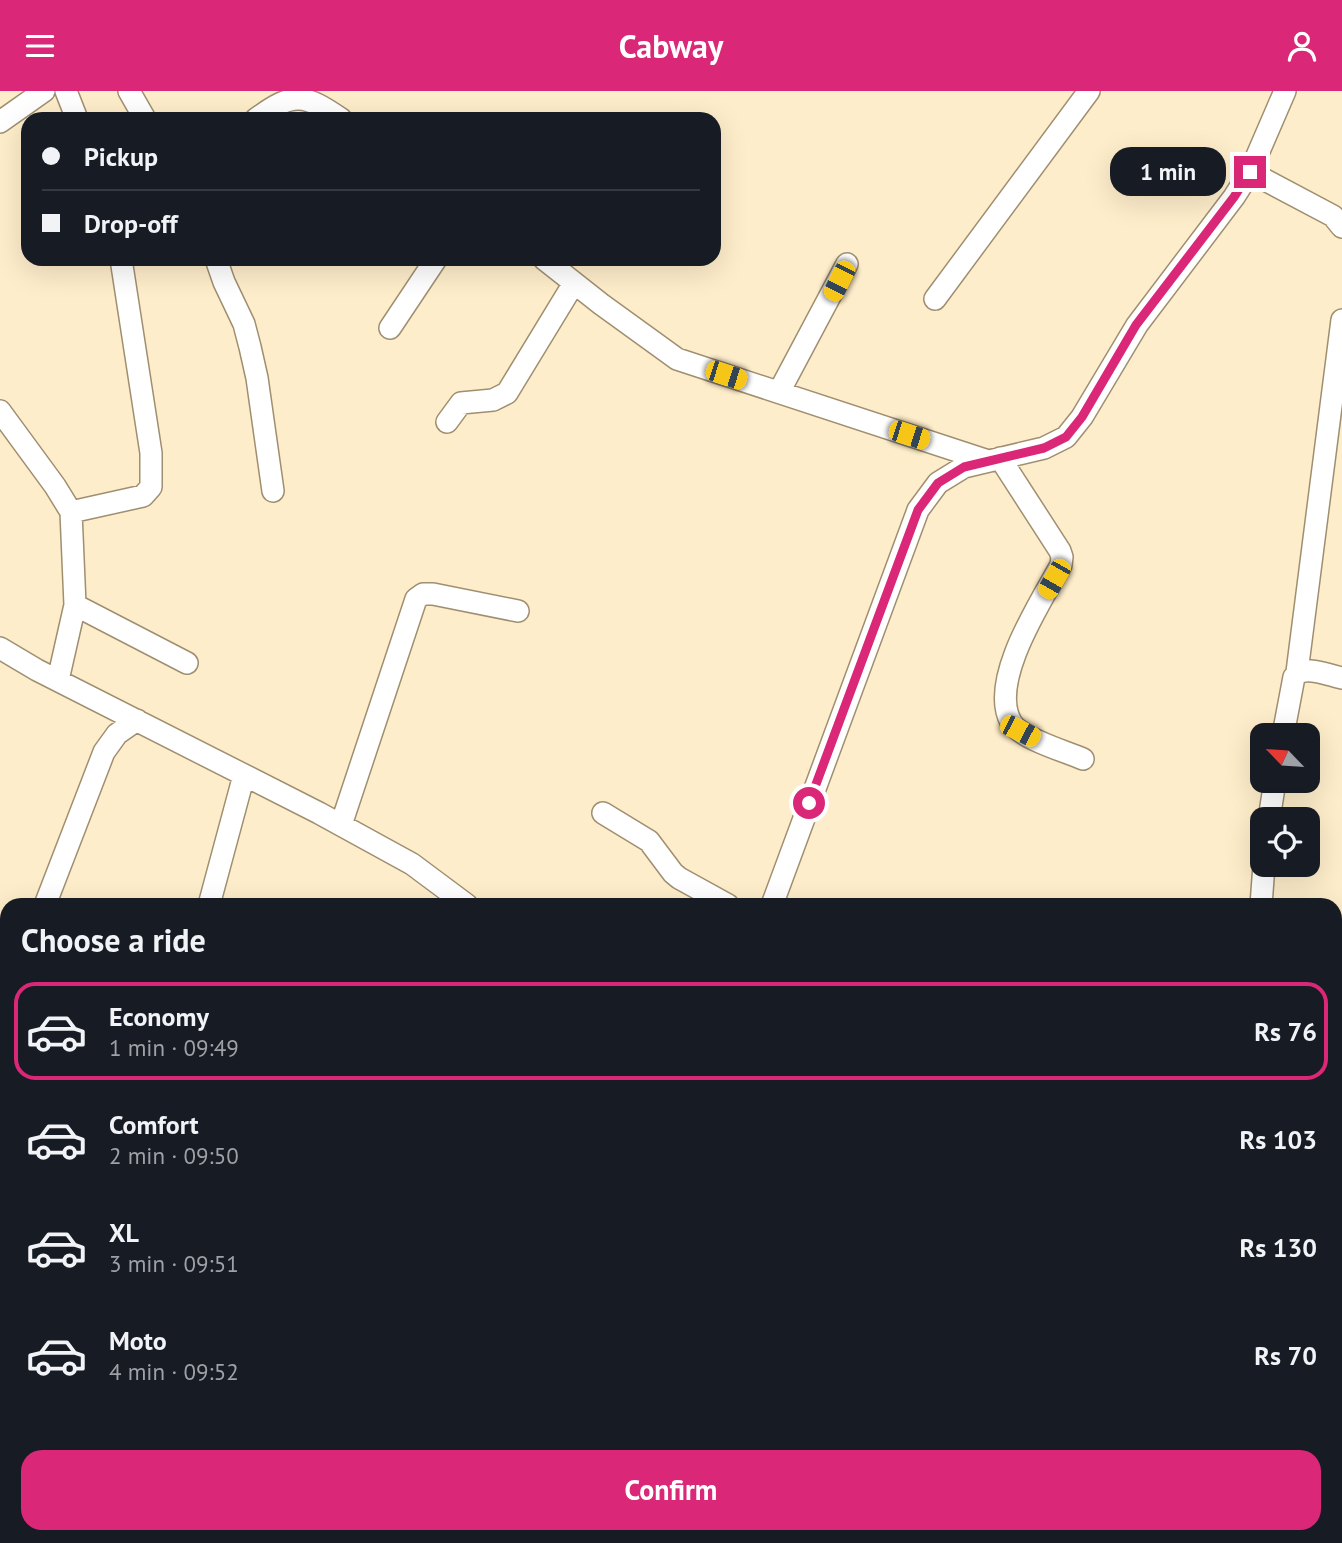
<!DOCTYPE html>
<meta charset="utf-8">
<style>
:root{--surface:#171b24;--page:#20242c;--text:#f1f3f6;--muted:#9ea1a6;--line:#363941;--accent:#db2777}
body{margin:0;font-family:"PT Sans",sans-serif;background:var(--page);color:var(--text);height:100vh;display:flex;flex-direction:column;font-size:26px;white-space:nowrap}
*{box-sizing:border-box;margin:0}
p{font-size:23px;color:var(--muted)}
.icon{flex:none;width:38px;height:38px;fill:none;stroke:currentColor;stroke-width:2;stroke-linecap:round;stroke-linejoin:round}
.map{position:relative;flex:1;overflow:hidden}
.details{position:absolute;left:0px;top:807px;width:1342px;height:646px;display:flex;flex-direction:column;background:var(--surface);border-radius:21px 21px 0 0;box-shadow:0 7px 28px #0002}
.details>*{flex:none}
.top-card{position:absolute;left:21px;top:21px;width:700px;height:154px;border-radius:21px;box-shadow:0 7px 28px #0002;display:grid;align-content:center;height:154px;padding:0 21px;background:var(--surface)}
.needle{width:46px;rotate:295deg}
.tools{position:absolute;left:1250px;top:632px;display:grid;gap:14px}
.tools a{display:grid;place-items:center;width:70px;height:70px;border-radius:14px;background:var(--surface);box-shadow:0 7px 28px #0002;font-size:35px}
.end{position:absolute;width:32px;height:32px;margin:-16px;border:9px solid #db2777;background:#fff;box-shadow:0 0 0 4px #fff}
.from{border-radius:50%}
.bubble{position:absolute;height:49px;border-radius:21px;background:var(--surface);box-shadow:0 7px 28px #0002;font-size:23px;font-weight:800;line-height:49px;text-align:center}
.car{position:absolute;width:21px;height:42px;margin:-21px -10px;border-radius:9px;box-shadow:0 0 5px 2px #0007;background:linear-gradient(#f5c518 24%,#345 0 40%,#f5c518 0 76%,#345 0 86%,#f5c518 0)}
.top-card b{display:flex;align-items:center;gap:24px;height:66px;font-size:26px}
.top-card b+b{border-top:2px solid var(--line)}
.top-card i{width:18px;height:18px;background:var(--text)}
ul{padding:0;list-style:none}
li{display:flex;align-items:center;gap:21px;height:98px;margin:0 14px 10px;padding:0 7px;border:4px solid transparent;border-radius:21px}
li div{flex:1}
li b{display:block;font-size:26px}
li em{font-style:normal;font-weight:800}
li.active{border-color:var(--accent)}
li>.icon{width:63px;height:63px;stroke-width:1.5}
h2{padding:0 21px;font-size:32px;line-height:84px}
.cta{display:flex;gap:14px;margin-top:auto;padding:14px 21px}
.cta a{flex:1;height:80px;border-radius:21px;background:var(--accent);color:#fff;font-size:28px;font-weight:800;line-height:80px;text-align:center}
header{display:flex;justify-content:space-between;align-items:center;height:91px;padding:0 21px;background:var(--accent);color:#fff;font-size:32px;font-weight:800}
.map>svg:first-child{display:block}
.forest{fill:#91bd9c}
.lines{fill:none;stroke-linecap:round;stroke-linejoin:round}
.minor-casing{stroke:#9f8f70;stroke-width:24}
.highway-casing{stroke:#9f8f70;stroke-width:35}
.minor{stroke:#fff;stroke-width:21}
.highway{stroke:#fff;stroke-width:32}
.route{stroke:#db2777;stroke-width:9}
</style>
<header><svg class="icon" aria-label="menu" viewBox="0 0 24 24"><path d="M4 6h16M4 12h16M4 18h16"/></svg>Cabway<svg class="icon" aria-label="person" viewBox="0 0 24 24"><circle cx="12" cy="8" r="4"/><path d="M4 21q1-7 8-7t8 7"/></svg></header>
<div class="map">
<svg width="1342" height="1452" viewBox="0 0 1342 1452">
<rect width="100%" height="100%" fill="#feedca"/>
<path class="forest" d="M 265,1446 L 743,1446 L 745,1452 L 257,1452 Z"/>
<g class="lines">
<g class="minor-casing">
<path id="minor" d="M 66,0 L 77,28
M 129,0 L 145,28
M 256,28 C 294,0 304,3 341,28
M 0,31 L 44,0
M 1250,81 L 1333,125 L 1342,136
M 216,168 L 224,191 L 244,233 L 250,256 L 257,287 L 273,400
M 544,168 L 601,213 L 677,268 L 988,370
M 935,208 L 1089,0
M 390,237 L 436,168
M 779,301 L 847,173
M 0,320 L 55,395 L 71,421 L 75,514 L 58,589
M 447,331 L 461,312 L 493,309 L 507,302 L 574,192
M 1000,367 L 1060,460 L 1062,466 L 1061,474 C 1042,509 988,590 1011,631 C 1021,648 1065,660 1083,668
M 71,421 L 143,405 L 151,396 L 151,362 L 121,168
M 75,514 L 187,572
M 0,557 L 37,579 L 319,722 L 412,773 L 467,814
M 1297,581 L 1342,229
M 1283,644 L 1294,586 C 1303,573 1328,584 1342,587
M 603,722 L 649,750 L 673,782 L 679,787 L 728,814
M 1269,728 L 1275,690
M 341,734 L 416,508 L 423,503 L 433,503 L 518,520
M 45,814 L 104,661 L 117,643 L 137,629
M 209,814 L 244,684
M 772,814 L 918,419 L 938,392 L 964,376 L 1044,357 L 1066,346 L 1082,326 L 1137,234 L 1234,106 L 1250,81 L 1285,0
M 1261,814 L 1264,774
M 1335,843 L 1342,844
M 0,861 L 7,862
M 1335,1083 L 1342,1078
M 0,1130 L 7,1130
M 0,1153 L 7,1153
M 1335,1291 L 1342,1286
M 0,1389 L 7,1382
M 1335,1436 L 1342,1437
M 805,1446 L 813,1452
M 294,1452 L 300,1446
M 785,1452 L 785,1446"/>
</g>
<g class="highway-casing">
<path id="highway" d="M 0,1175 L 7,1175
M 0,1200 L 7,1200
M 1163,1446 L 1170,1452
M 1191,1446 L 1198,1452"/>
</g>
<use href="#minor" class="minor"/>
<use href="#highway" class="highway"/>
</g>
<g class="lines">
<path class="route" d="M 809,712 L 918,419 L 938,392 L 964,376 L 1044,357 L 1066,346 L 1082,326 L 1136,234 L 1234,106 L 1250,81"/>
</g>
</svg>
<div class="tools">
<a><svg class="needle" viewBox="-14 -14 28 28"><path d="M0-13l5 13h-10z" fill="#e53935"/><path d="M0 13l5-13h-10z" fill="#9ea1a6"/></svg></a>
<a><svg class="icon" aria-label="locate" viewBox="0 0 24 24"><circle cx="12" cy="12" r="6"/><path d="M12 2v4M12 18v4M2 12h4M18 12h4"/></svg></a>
</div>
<i class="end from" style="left:809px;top:712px"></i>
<i class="end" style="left:1250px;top:81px"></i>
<div class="bubble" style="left:1110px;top:56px;width:116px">1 min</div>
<i class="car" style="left:839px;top:190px;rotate:207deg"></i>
<i class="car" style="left:726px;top:284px;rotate:108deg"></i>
<i class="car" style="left:909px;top:344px;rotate:108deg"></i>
<i class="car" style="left:1054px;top:488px;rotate:210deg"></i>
<i class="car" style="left:1020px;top:640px;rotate:117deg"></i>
<div class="top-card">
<b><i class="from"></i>Pickup</b>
<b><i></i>Drop-off</b>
</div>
<section class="details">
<h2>Choose a ride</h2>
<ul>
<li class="active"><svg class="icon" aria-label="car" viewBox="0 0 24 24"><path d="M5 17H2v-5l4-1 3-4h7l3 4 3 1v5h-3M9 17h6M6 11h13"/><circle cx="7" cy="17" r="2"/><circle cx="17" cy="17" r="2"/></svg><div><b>Economy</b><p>1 min · 09:49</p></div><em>Rs 76</em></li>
<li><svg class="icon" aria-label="car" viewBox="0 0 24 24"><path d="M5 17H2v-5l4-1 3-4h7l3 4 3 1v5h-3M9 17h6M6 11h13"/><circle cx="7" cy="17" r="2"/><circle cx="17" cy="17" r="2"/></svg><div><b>Comfort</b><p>2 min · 09:50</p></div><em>Rs 103</em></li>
<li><svg class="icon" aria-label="car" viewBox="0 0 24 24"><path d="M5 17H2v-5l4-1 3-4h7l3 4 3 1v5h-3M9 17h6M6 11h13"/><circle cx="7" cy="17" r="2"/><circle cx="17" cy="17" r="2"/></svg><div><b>XL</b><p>3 min · 09:51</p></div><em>Rs 130</em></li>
<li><svg class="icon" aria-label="car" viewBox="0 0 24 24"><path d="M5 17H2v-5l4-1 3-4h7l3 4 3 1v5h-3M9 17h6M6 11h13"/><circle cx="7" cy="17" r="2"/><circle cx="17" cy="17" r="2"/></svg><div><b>Moto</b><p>4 min · 09:52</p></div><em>Rs 70</em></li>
</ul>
<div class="cta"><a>Confirm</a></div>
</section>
</div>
